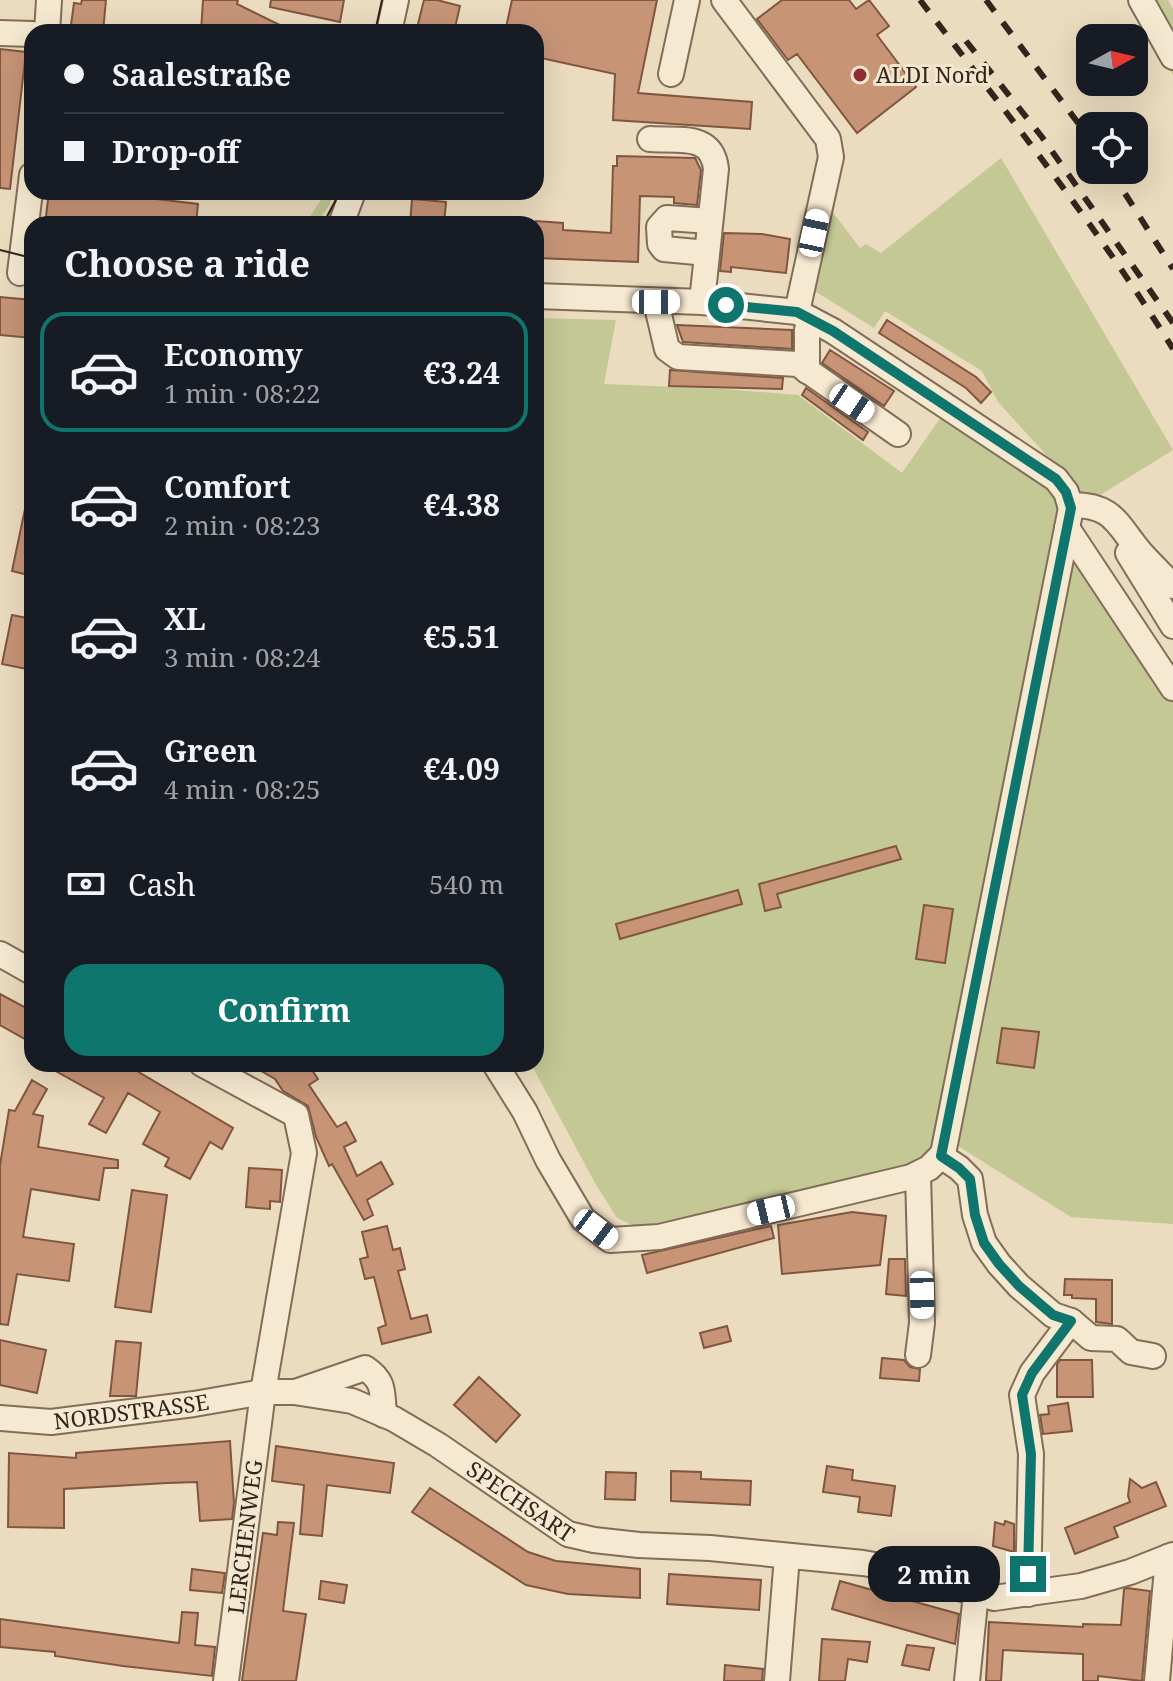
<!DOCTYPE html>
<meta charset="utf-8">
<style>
:root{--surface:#171b24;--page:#242831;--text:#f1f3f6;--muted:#9ea1a6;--line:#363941;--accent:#0f766e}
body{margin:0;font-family:"Noto Serif",serif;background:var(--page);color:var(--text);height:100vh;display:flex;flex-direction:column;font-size:30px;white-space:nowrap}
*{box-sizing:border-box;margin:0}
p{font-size:26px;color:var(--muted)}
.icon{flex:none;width:44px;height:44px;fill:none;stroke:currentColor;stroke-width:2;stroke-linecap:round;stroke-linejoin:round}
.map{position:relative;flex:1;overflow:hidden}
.side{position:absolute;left:24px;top:216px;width:520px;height:856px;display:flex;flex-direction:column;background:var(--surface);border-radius:24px;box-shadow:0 8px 32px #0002}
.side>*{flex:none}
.hud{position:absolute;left:24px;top:24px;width:520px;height:176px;border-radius:24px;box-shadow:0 8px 32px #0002;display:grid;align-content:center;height:176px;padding:0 40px;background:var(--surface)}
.needle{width:52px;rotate:82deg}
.fabs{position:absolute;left:1076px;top:24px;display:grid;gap:16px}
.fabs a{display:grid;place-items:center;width:72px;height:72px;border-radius:16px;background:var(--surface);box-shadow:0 8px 32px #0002;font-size:40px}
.end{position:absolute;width:36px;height:36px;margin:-18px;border:10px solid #0f766e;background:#fff;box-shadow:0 0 0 4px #fff}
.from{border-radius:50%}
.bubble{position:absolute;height:56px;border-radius:24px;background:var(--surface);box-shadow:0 8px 32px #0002;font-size:26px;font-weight:700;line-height:56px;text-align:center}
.car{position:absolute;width:24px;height:48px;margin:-24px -12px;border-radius:10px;box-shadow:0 0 6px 2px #0007;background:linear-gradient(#fff 24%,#345 0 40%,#fff 0 76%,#345 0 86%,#fff 0)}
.hud b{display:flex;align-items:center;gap:28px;height:76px;font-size:30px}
.hud b+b{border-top:2px solid var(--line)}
.hud i{width:20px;height:20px;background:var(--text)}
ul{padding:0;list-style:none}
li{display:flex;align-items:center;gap:24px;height:120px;margin:0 16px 12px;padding:0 24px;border:4px solid transparent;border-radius:24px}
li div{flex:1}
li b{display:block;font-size:30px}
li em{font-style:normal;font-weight:700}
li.current{border-color:var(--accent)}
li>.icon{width:72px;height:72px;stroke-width:1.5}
h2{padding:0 40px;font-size:36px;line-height:96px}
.pay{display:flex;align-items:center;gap:20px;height:88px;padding:0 40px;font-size:30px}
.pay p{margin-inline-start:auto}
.primary-button{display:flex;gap:16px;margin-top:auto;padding:16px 40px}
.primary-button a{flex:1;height:92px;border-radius:24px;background:var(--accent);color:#fff;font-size:32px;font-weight:700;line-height:92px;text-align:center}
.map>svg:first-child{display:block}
.green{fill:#c4c894}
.building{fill:#c79476;stroke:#805640;stroke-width:2}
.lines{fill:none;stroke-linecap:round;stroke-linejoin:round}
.minor-casing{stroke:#826d58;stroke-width:28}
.minor{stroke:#f6e9d1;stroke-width:24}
.tram{stroke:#32261c;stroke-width:2}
.rail{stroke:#32261c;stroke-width:6;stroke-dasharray:14 14;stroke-linecap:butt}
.route{stroke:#0f766e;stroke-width:10}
.poi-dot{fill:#8e2c31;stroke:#f3e6ce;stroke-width:3}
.labels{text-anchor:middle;stroke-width:6;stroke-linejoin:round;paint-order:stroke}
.poi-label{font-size:22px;fill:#32261c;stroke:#f3e6ce;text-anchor:start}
.street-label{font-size:22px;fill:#32261c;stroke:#f3e6ce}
</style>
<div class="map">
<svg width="1173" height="1681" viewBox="0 0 1173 1681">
<rect width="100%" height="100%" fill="#ebdbbf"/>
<path class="green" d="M 1132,0 L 1168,0 L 1173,9 L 1173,75 Z
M 1001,158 L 1173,450 L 1089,502 L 998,402 L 982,371 L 885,311 L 874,328 L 813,290 L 831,210 L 860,248 L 866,244 L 881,253 Z
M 326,192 L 334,192 L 329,206 L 316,224 L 305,224 Z
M 536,318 L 616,320 L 604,384 L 724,389 L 798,395 L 902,473 L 943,414 L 1068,497 L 1063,560 L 1098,566 L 1173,680 L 1173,1224 L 1071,1217 L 958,1146 L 944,1163 L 641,1229 L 617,1218 L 595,1183 L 531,1064 L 536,1064 Z"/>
<path class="building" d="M 82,0 L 106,0 L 103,32 L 70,32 L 74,3 L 81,4 Z
M 203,0 L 238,0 L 237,4 L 294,32 L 201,32 Z
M 271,0 L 344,0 L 340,22 L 270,7 Z
M 424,0 L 437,0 L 460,6 L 454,32 L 416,32 Z
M 512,0 L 657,0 L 638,93 L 752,102 L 750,129 L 613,120 L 615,74 L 536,57 L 536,32 L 505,32 Z
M 782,0 L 849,0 L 856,9 L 869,0 L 889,26 L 877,35 L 916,87 L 857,133 L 797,54 L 788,60 L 757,19 Z
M 0,49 L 26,52 L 10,189 L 0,188 Z
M 617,156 L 695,158 L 701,170 L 697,205 L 674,203 L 674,197 L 640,196 L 638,262 L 536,258 L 536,221 L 563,223 L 563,230 L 611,233 L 613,166 L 617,166 Z
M 49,192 L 97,192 L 198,204 L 196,224 L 45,224 Z
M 412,199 L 446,202 L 444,224 L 410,224 Z
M 724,233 L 762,234 L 790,239 L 786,273 L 731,267 L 731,272 L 720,271 Z
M 0,297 L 32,300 L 32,338 L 0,335 Z
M 887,320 L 976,377 L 991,392 L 981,403 L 966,388 L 879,333 Z
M 677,325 L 792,330 L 792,349 L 683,342 Z
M 830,350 L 894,391 L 884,406 L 822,363 Z
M 670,370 L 783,378 L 782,389 L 669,386 Z
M 806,388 L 868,432 L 863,440 L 802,395 Z
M 25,509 L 32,510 L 32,576 L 12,571 Z
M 12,615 L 32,619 L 32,670 L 2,664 Z
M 896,846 L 901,859 L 777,894 L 781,907 L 765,911 L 759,884 Z
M 738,890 L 742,904 L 620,939 L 616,924 Z
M 924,905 L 953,909 L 945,963 L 916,959 Z
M 0,994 L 32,1011 L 32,1043 L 0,1025 Z
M 1002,1028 L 1039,1032 L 1034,1068 L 997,1063 Z
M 43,1064 L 125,1064 L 233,1128 L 222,1149 L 210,1142 L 190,1179 L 165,1166 L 169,1158 L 143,1144 L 160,1112 L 128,1093 L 106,1133 L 89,1124 L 104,1098 Z
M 249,1064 L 308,1064 L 318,1079 L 309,1085 L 337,1127 L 346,1122 L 356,1141 L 344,1147 L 357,1176 L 381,1162 L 393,1184 L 367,1200 L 373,1215 L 364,1220 L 332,1164 L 329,1166 L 316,1137 L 308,1106 L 283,1091 L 275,1079 Z
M 32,1080 L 47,1089 L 33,1114 L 43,1116 L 38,1147 L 118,1160 L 118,1168 L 104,1168 L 99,1200 L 31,1189 L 23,1237 L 74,1244 L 69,1281 L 17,1274 L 8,1325 L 0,1324 L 0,1165 L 9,1110 L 15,1111 Z
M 249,1168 L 282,1170 L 280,1202 L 270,1201 L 270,1209 L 246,1207 Z
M 132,1190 L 167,1195 L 151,1312 L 115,1307 Z
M 852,1212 L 886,1216 L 880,1265 L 782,1274 L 778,1225 Z
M 387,1226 L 393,1250 L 400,1248 L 405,1269 L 398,1271 L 411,1319 L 427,1315 L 431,1332 L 382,1344 L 378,1328 L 386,1325 L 374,1277 L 365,1279 L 360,1259 L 368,1257 L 362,1232 Z
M 771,1226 L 774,1238 L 647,1273 L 642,1255 Z
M 889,1259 L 905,1259 L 906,1296 L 886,1294 Z
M 1065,1279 L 1112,1280 L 1112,1324 L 1096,1322 L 1096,1299 L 1072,1298 L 1072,1295 L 1064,1295 Z
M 727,1326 L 731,1341 L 704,1348 L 700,1333 Z
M 0,1340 L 46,1350 L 37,1393 L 0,1385 Z
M 116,1341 L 141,1343 L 136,1396 L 110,1396 Z
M 882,1358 L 904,1360 L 910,1367 L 920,1369 L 919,1381 L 880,1378 Z
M 1060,1360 L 1092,1360 L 1093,1397 L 1057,1397 L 1057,1364 Z
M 479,1377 L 520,1415 L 496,1442 L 454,1405 Z
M 1068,1403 L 1072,1431 L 1043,1434 L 1040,1415 L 1049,1414 L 1048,1406 Z
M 230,1441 L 234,1503 L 232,1519 L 200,1521 L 197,1482 L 167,1483 L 64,1489 L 64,1528 L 8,1527 L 9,1453 L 76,1458 L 76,1453 Z
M 276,1446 L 394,1463 L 390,1493 L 327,1485 L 322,1536 L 300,1534 L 304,1485 L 272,1481 Z
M 827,1466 L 853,1470 L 852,1480 L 895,1486 L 891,1516 L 858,1512 L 860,1497 L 823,1492 Z
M 671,1471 L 701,1472 L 701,1479 L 751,1481 L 750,1505 L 671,1501 Z
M 606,1472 L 636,1473 L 635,1500 L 605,1499 Z
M 1130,1479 L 1142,1488 L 1156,1482 L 1166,1506 L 1114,1527 L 1118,1537 L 1075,1554 L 1065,1528 L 1130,1502 L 1128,1496 Z
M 430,1488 L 528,1552 L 556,1561 L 640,1569 L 640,1598 L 568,1594 L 526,1585 L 412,1512 Z
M 1005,1521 L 1014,1524 L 1014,1552 L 993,1546 L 995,1522 L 1004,1525 Z
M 278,1522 L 294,1523 L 283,1611 L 306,1614 L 296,1681 L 242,1681 L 263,1533 L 277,1535 Z
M 192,1569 L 225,1573 L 222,1593 L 190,1590 Z
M 669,1574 L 761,1580 L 759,1610 L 667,1604 Z
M 321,1581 L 347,1585 L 344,1603 L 319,1599 Z
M 840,1581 L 959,1614 L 955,1644 L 832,1609 Z
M 1127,1588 L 1150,1591 L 1142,1681 L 1098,1676 L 1098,1681 L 1083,1681 L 1083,1654 L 1003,1650 L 1001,1681 L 986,1681 L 989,1622 L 1083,1627 L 1083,1624 L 1121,1625 L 1124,1589 Z
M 182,1612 L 198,1613 L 195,1645 L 215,1647 L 212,1676 L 123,1666 L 55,1656 L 55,1652 L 0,1647 L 0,1619 L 179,1643 Z
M 822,1639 L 870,1642 L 867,1662 L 848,1659 L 845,1681 L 819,1681 Z
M 907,1645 L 934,1648 L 929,1670 L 902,1665 Z
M 725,1665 L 763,1669 L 762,1681 L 724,1681 Z"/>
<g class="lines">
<g class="minor-casing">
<g id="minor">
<path d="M 724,0 L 828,139 L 831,157 L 797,312"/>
<path d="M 1141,0 L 1173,57"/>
<path d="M 47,32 L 49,0"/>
<path d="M 389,32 L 396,0"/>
<path d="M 0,33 L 32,34"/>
<path d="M 671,74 L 687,0"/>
<path d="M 650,139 C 680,141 712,133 716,169 L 702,302"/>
<path d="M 341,224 L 353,192"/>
<path d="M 707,253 L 664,249 L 660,244 L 659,227 L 667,218 L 710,221"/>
<path d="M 20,273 L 32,175"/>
<path d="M 656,302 L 667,349 L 678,357 L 798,364 L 898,434"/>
<path d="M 807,371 L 807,330 L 810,319"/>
<path d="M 1070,505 C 1114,504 1117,525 1141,553 C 1151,564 1162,575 1173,586"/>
<path d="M 1067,528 L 1173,688"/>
<path d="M 1128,553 L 1173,626"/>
<path d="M 0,954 L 32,972"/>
<path d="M 202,1064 L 296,1115 L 304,1153 L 263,1392 L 226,1681"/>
<path d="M 495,1064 L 525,1112 L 548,1160 L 583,1219 L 610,1240 L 659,1237 L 911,1177 L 929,1168 L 943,1154 L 1071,508 L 1066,492 L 1056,479 L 833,331 L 797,312 L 702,302 L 536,296"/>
<path d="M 941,1156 L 959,1168 L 970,1179 L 975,1215 L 984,1243 L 999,1264 L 1019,1286 L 1053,1315 L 1071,1321 L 1032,1373 L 1022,1395 L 1031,1454 L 1028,1594"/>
<path d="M 918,1174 L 922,1323 L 918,1355"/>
<path d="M 1071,1321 L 1091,1338 L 1117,1339 L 1131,1352 L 1153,1356"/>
<path d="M 298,1391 L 365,1368 C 385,1381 382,1392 384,1415"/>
<path id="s1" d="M 0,1418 L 51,1422 L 194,1404 L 263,1392 L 294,1392 L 352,1401 L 394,1419 L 438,1445 L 568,1534 L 594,1540 L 639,1545 L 710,1548 L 863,1563 L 922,1573 L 959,1588 L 994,1598 L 1081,1586 L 1130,1572 L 1173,1555"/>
<path d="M 777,1681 L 787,1556"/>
<path d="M 967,1681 L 976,1593"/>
<path d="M 1157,1681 L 1168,1557"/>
</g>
</g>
<use href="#minor" class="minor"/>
<path class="tram" d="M 375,32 L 382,0
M 323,224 L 340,192
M 0,250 L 32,258"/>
<path class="rail" d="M 920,0 C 1007,114 1098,227 1173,349
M 986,0 L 1090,139
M 966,41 L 1042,137 L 1173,323
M 1110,170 L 1173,269"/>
</g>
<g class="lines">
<path class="route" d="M 726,305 L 797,312 L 833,331 L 1056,479 L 1066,492 L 1071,508 L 941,1156 L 959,1168 L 970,1179 L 975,1215 L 984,1243 L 999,1264 L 1019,1286 L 1053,1315 L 1071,1321 L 1032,1373 L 1022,1395 L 1031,1454 L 1028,1574"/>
</g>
<circle class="poi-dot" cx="860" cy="75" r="8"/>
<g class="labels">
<g class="poi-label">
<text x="876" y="83">ALDI Nord</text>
</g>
<g class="street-label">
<text dy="8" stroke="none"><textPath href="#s1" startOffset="132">NORDSTRASSE</textPath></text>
<text dy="8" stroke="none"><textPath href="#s1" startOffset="552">SPECHSART</textPath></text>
<text transform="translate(245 1537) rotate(-83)" y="8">LERCHENWEG</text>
</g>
</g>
</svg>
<div class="fabs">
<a><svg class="needle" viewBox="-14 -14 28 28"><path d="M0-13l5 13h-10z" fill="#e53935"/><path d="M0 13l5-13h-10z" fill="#9ea1a6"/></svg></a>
<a><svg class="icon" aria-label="locate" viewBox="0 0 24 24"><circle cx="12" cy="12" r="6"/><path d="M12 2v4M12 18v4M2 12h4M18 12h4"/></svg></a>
</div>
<i class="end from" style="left:726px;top:305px"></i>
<i class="end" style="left:1028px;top:1574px"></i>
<div class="bubble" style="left:868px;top:1546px;width:132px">2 min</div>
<i class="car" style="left:814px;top:233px;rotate:12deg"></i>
<i class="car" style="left:656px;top:302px;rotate:90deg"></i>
<i class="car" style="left:852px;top:403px;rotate:124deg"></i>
<i class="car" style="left:771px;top:1210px;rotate:257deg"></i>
<i class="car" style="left:596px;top:1229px;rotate:127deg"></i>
<i class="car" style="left:922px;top:1295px;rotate:179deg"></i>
<div class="hud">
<b><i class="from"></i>Saalestraße</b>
<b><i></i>Drop-off</b>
</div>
<section class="side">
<h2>Choose a ride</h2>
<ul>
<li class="current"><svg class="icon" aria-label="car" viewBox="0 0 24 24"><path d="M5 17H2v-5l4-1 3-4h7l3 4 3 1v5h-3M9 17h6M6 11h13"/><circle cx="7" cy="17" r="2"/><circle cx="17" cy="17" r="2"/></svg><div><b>Economy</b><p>1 min · 08:22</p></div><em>€3.24</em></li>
<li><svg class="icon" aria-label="car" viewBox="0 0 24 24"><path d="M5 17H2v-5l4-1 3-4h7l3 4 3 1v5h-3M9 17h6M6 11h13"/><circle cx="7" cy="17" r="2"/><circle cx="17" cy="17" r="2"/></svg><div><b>Comfort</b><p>2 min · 08:23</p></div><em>€4.38</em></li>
<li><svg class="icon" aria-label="car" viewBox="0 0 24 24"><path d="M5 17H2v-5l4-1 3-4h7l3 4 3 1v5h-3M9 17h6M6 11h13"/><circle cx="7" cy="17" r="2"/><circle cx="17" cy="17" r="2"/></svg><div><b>XL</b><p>3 min · 08:24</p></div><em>€5.51</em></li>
<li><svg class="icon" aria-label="car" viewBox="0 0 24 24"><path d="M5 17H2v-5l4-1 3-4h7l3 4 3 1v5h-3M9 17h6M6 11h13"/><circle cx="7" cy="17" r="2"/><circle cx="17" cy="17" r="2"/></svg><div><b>Green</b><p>4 min · 08:25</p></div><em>€4.09</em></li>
</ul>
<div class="pay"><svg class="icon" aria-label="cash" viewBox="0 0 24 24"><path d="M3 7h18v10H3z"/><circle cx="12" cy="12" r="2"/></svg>Cash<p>540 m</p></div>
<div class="primary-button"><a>Confirm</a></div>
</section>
</div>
